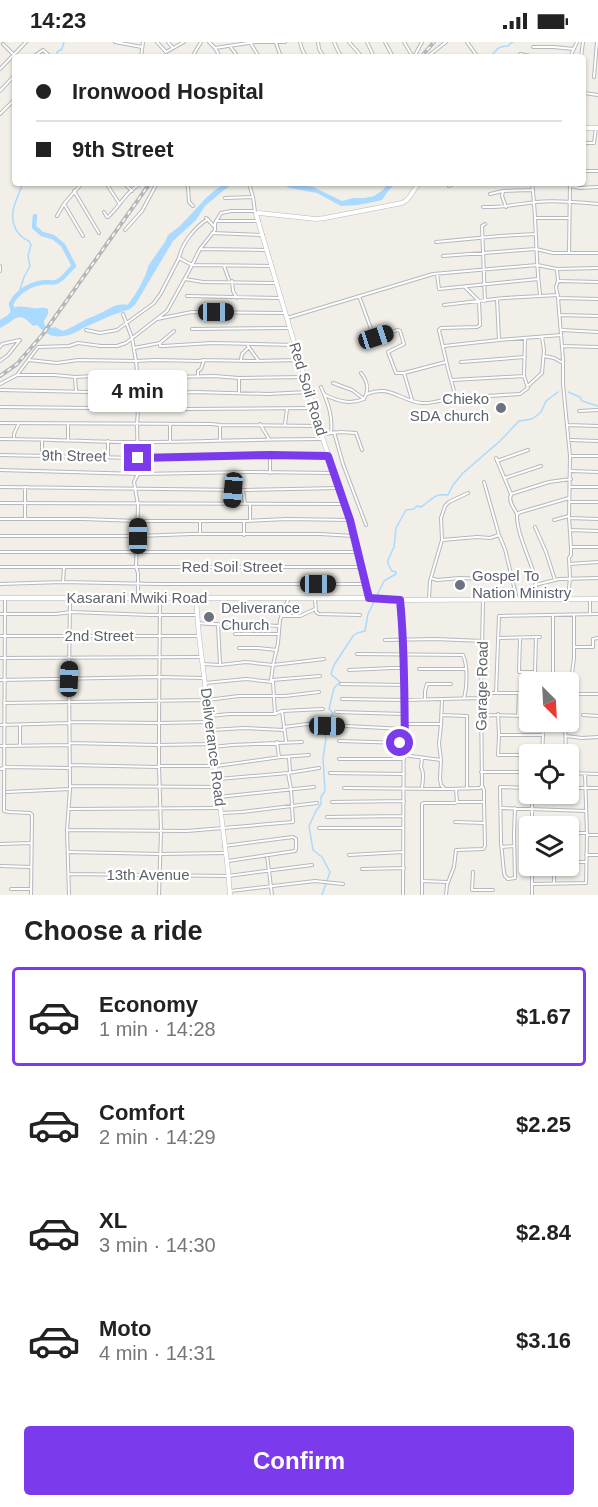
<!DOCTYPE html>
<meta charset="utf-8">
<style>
:root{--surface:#fff;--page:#f6f6f6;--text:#222;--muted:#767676;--line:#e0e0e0;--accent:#7c3aed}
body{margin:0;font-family:Helvetica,sans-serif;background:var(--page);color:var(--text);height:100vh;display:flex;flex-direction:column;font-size:22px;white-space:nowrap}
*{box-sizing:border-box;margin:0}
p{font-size:20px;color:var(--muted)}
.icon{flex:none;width:33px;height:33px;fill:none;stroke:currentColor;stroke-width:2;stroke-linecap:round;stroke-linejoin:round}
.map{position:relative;height:853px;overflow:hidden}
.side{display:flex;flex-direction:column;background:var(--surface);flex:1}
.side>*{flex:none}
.top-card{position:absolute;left:12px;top:12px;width:574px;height:132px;border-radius:6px;box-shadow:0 2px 4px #0004;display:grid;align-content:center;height:132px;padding:0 24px;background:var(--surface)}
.needle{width:39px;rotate:156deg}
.tools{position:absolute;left:519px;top:630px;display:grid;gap:12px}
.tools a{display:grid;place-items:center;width:60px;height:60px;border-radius:6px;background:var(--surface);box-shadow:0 2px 4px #0004;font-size:30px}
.end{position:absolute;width:27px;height:27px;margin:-14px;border:8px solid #7c3aed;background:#fff;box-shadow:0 0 0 3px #fff}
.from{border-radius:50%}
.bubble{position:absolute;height:42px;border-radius:6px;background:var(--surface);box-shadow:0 2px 4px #0004;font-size:20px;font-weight:600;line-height:42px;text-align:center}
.car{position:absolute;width:18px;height:36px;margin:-18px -9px;border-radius:8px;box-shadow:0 0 4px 2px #0007;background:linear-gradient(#222 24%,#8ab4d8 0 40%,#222 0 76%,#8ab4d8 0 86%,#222 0)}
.top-card b{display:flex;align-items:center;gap:21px;height:57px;font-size:22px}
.top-card b+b{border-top:2px solid var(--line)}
.top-card i{width:15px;height:15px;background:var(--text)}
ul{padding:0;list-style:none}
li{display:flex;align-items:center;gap:18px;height:99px;margin:0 12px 9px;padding:0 12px;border:3px solid transparent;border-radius:6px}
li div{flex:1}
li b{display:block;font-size:22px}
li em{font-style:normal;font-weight:600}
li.active{border-color:var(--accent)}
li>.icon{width:54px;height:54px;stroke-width:1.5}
h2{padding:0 24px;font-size:27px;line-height:72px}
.primary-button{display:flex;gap:12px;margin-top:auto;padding:12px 24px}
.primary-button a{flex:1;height:69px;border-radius:6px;background:var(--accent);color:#fff;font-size:24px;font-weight:600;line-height:69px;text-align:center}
.status{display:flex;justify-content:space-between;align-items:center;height:42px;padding:0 30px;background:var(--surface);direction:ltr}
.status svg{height:16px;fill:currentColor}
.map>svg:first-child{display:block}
.water{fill:#aadaff}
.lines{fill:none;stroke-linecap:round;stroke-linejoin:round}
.stream{stroke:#aadaff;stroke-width:1.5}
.river{stroke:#aadaff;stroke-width:4.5}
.street-casing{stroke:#b5b8bc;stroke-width:4}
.secondary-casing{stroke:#b6babf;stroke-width:5}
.street{stroke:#fff;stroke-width:2}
.secondary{stroke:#fff;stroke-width:4}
.rail-casing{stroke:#b6b7b8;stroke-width:4}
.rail{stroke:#fff;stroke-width:1.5;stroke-dasharray:4.5;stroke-linecap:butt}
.route{stroke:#7c3aed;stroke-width:8}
.worship-dot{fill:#6b7280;stroke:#fff;stroke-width:2}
.labels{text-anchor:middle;stroke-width:4.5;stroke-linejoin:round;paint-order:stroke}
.street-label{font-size:15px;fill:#5f6368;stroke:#fff}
.worship-label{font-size:15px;fill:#5b616d;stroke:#fff;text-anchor:start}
</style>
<div class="status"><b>14:23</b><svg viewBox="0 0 49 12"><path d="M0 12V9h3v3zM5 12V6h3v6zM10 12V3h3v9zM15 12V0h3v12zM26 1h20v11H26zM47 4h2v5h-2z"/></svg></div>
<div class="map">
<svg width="598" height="853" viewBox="0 0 598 853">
<rect width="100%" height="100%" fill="#f1efe8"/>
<path class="water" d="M 226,141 L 235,141 L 224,148 L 205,164 L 196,178 L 173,199 L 135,263 L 130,267 L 110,274 L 83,286 C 73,293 56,299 45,290 C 42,288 40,286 37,283 L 33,284 C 18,267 15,279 0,286 L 0,278 L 8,273 L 13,266 C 21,263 25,265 33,266 C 40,267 42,264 48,267 C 49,273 46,275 44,279 C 44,286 49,287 55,285 L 63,289 C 71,286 77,282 85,278 C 90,275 95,274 99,272 C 110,267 115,261 127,263 C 134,257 148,231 148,224 L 165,200 L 168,193 L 180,184 L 205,157 L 215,148 Z
M 280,141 L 292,141 L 313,145 L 342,159 L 353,156 L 365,156 L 374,154 L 383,148 L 388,141 L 396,141 L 388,149 L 382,158 L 358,163 L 341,164 L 317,151 L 290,146 Z"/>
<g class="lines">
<path class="stream" d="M 58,15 L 57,10 L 62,7 L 64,0
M 490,15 C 497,8 497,4 508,4 L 511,1 L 513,0
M 19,251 L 24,235 L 30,224 L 28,214 L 31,203 L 29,199 C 17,194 11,182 13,170 C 13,164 21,147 23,141
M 568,350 L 580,355 L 582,359 L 598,364
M 322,853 L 330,830 L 322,815 L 313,808 L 309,784 L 316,769 L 321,762 L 321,755 L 325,749 L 323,716 L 326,697 L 324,688 L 333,671 L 329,667 L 334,646 L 340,640 L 331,632 L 334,623 L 353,594 L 357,591 L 365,589 L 368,572 L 384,539 L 396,532 L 396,530 L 392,529 L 388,522 L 388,518 L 394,505 L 396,486 L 406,468 L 414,467 L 417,464 L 421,465 C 432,458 434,451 448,453 L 453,443 L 463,431 L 500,399 L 519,379 L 532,377 L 535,375 L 541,370 L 546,359 L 558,350"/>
<path class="river" d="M 13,270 L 11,262 C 17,249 32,241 46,240 C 49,240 53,241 56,240 C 63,238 68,229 74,224 L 63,203 L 53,195 L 42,192 L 34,185 L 35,174"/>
<g class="street-casing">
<path id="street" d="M 115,0 L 142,5
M 157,0 L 166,10 L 184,0
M 168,0 L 173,6
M 209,0 L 215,6 L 255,0 L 285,0
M 300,0 L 302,7 L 306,15
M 318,0 L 319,7 L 324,15
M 334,0 L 338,9 L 342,15
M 349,0 L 362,15
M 367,0 L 374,15
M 385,0 L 393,15
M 404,0 L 413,15
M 467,0 L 477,14 L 486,15
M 276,1 L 281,15
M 3,2 L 16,15
M 251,2 L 259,15
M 230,4 L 238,15
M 533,5 L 553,5 L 574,7
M 215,6 L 220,15
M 520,12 L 536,15
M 33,15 L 43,8 L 51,15
M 141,15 L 143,0
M 192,15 L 201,0
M 414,15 L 422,0
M 427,15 L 446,0
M 570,15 L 577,0
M 581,15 L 583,0
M 0,27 L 26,0
M 594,35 L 597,0
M 0,49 L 15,33
M 584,51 L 598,53
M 0,72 L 15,57
M 584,101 L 594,101 L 596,86
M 584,129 L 598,129
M 82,141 L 64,162 L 83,194
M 106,141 L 119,161
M 124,141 L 132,149
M 186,141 L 188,145 L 189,160 L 193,164
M 532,141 C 537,178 535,215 540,252
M 249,142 L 253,155 L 255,170
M 449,144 L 455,141
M 571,144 L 580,146 L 598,145
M 74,149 L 99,191
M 503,149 L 502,154 L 506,165
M 490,152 L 503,149 L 533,148
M 225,156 L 253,155
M 483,165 C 501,166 518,162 536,160 C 556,158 577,160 598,162
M 104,170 L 107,175 L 108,175 C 121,163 126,149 142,141
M 57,174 L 64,162
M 206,176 L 214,184
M 536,176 L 568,176
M 216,179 L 259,179
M 485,182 L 482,184 L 485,259
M 125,188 L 142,169 L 157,141
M 212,191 L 263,193
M 436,200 L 500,194 L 536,192
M 200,207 L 266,208
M 569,210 L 570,141
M 443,214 L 536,207 L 553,211 L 598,211
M 179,216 C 182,201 195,185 208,177
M 0,224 L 0,229
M 224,224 L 229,238
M 557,227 L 598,226
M 437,232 L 439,247 L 538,237
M 185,237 L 203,240 L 275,241
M 232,239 L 233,249 L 237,256
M 559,239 L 598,240
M 465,245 L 479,259 L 480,283 L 477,285 L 441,286 L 439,288 L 448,327 L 456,356 L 520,352 L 528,346 L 524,334 L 525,296
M 187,254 L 280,256
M 359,254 L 374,295 L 398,288 L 400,289 L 404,302 L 388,310 L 396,331 L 404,331
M 559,256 L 598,257
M 497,257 L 499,298
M 444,263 L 504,256 L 558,253
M 123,272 L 132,296 L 136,319 L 155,318 L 200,319 L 204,318 L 250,319 L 299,318
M 559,273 L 598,274
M 287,276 L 433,232 L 537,223 L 557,227 L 558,239 L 556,245 L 558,256 L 563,317 L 563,342 L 570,414 L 569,476 L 571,505 L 571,513 L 569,516 L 570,536 L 568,556
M 157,277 L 192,270 L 285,271
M 192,287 L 290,286
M 86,288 L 100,291 L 117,288 L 154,261 L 161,251 L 179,216 L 192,223 L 272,224
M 562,288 L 598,290
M 160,301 L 160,304 L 163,304 L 212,301 L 295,303
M 248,304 L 258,318
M 444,304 L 499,298 L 561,293
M 562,304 L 598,305
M 0,305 L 2,302 L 20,298 L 8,313 L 0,319
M 134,306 L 160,301 L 174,289
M 544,314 L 554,316 L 563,321
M 241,317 L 242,312 L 249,305
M 29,318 L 57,321 L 78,318 L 136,319 L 139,353
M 461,320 L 525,315
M 17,333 L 54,333 L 75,335 L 113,333 L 171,335 L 214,334 L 239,336 L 239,350
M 198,334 L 198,329 L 201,327 L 204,318
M 75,335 L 76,349
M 239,336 L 305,335
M 452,338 L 524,334
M 333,341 L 352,348 L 364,357 C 370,347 367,339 361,331
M 0,342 L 17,333 L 38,305 L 69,304 L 78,301 L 101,304 L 117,304 L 126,301 L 140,290 L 167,269 L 189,229 L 200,207 L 215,188 L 215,181 L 221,171 L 231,169 L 254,169
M 529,343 L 542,331 L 544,308 L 542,295
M 321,345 C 328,361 333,374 331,391
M 0,348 L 132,351
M 126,351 L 126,335
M 367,352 C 390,342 400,359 422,361 C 433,362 445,357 455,355
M 325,353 C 338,359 350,363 364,357
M 412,358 L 404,331 L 446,320
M 0,365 L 187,367 L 314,366
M 579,369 L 598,368
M 0,381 L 211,382 L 220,383 L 319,384
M 260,382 L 269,397
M 285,382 L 287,367
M 220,383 L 220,398
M 567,383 L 598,384
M 334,390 L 343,422 L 366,483
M 323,392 L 341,390 L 356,391 L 362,408
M 14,395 L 14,392 L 19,381
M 0,397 C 46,397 92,400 138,400 C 199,400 260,397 321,397
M 68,397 L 68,382
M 42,398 L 42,413
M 571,398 L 598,399
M 108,399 L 108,414
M 170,399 L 170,382
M 0,413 L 138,416 L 270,413 L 327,414
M 270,413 L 270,431
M 571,414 L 598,414
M 496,416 L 511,452 L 549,440 L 571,437
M 497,419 L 528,408
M 0,428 L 140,432 L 247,430 L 333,431
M 571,429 L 598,430
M 505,436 L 541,424
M 484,440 L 499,493 L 505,507 L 517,557
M 0,445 L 243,448
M 25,445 L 25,477
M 571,445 L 598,445
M 511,453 C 508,459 514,466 517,472
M 571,460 L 598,460
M 0,461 L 344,462
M 232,462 L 233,448
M 245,462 L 243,448 L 339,446
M 569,476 L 598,477
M 0,477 L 83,477 L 138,479 L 244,479 L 287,477 L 350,478
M 250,477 L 250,462
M 554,478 L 569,474
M 200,479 L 200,491
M 535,485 L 546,510 L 555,538
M 570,488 L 598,489
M 244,493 L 244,479
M 0,494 L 138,494 L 191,492 L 320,492 L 354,494
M 442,498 L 477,495 L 490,496 L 499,493
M 571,505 L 598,505
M 0,510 L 359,510
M 569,522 L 598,520
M 0,525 L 360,525
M 431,536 L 437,538 L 460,536 L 512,538
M 63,540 L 64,525
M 0,542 L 63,540 L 157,542 L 366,542
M 535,543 L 559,537 L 598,536
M 5,556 L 4,769 L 9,770 L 30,771 L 32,773 L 31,853
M 138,556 L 138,531 L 136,525 L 138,463 L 134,440 L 138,432 L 137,382 L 139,353 L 194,350 L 268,352 L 308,350
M 315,557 L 316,570 L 319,572 L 360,573
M 429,557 L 430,539 L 442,498 L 441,476 L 445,464 L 449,460 L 468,451
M 400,558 L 404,598 L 404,629 L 403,853
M 538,558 C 536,548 536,538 533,529 C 528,513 516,488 517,472 L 521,470 L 569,456
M 239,568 L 283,568
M 0,572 L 56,572 L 71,570 L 151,573 L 197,573
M 590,572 L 590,557
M 281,574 L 300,574 L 315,567
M 198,581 C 225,584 252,581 279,584
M 218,583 L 220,622
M 235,592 L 279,592
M 0,594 L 198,594
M 498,596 L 540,595
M 520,596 L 519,630 L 535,630 L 536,595
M 385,598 L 435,597 L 483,599
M 575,605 L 593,605 L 593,597 L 598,596
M 239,606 L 258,606 L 277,608
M 357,612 L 463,613 C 468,624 467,645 464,656
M 0,616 L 201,615
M 203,622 L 220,623 L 246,620 L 273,623 L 324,617
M 419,627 L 466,627
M 349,628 L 392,626 L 404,626
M 0,638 L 157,635 L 204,636
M 272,638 L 320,634
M 553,640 L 553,574
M 205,641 L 246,637 L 273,640
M 341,642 L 405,643
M 481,651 L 530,651
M 496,651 L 499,574 L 598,572
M 568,652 L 598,652
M 574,652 L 572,632 L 574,616 L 574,573
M 342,657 L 405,658 L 481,656
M 425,657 L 425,649 L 427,642 L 451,642
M 442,658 L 441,682 L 439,702 L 441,718 L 440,737 L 441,743 L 444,746
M 4,661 L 207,658 L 239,654 L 285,654 L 319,650
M 282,669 L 286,699
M 336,670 L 405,672
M 275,672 L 273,640 L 271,638 L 273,623 L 278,601 L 280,578 L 288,558
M 498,672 L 499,693
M 441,673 L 467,674 L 467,746
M 481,673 L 530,674
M 583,673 L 598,674
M 210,674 L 229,672 L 275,672 L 282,669 L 323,667
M 518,674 L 519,651
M 69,680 L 159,681 L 160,556
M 210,680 L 159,681 L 159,703 L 212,702
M 541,680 L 543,693 L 542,712
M 565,680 L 566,712
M 405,682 L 441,682
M 0,683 L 69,681
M 20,683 L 20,704
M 284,685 L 307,682 L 404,687
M 211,688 L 244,686 L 284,688
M 566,694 L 582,696 L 598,695
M 339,699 L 405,701
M 277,700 L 279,715
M 0,704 L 69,703
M 213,705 L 232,703 L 302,700
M 403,713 L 441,718
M 530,713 L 498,713 L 499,693 L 543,693
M 289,715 L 290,730
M 339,717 L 404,717
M 70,723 L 158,725 L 159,723 L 159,704 L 158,703 L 70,701
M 0,727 L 6,725 L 69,726
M 481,730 L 530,730
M 330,731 L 404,732
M 568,731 L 598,732
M 218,737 L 288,731 L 319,726
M 70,744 L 217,745
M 482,744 L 484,748 L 484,759
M 422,745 C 423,739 424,730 421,725 L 422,716
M 344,746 L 448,747 L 480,746 L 482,744 L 481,651 L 483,559
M 568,746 L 598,746
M 7,750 L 70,747
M 219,755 L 314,745
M 332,760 L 404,759
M 502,766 L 586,769
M 515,766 L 514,791 L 515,836 L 508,837 L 505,834 L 504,831 L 501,800 L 500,745 L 530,746
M 69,767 L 219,766
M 221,771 L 242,770 L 317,761
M 327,775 L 403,774
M 455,780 L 484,781
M 532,784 L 532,752
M 319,786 L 403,786
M 67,788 L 187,789 L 293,780 L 291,747 L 288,731
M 568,791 L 586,791
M 587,793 L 598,793
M 0,802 L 31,801
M 224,804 L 293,795 L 296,797 L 296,807 L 295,809 L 228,819
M 502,805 L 514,804
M 69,810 L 160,812 L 225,811
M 267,813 L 272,853
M 349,813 L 403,810
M 586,813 L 598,813
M 568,820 L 586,820
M 1,824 L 31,825
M 362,827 L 404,826
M 473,830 L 472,848 L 493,848
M 69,832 L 228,834 L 312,823
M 423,839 L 447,840
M 554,841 L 554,824
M 532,842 L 586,841 L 587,793 L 585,732
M 11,847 L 31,847
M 230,849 L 315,839 L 343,842
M 69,853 L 67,788 L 70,747 L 69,637 L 70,556
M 159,853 L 161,789 L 159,724 L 216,724 L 281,715 L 309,713
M 422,853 L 422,762 L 424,761 L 455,761 L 457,760 L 456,747
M 446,853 L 447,843 L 454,825 L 456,808 L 483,807 L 485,804 L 484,760 L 457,760
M 532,853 L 532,824"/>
</g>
<g class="secondary-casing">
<path id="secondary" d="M 584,86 L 598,86
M 0,556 L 369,556 L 400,558 L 598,557
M 196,556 L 199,594 L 228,828 L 230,853
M 369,556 L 350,478 L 321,391 L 256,172 L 259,171 L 316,177 L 325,176 L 402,161 C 412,157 412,147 420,141"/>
</g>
<use href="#street" class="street"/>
<use href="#secondary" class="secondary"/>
<g class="rail-casing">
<path id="rail" d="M 421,15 L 434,0
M 0,334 L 17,322 L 43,292 L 150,141"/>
</g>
<use href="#rail" class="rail"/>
</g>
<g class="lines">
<path class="route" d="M 138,416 L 270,413 L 328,414 L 350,478 L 369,556 L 400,558 C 405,606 404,653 405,701 L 400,701"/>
</g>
<g class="worship-dot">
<circle cx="501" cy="366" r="6"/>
<circle cx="460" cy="543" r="6"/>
<circle cx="209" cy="575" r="6"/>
</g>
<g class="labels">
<g class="street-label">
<text transform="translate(308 347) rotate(73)" y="5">Red Soil Road</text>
<text transform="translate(74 414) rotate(1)" y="5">9th Street</text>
<text x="232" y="530">Red Soil Street</text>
<text x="137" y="561">Kasarani Mwiki Road</text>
<text x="99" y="599">2nd Street</text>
<text transform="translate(482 644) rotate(-89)" y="5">Garage Road</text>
<text transform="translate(213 705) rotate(83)" y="5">Deliverance Road</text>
<text x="148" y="838">13th Avenue</text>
</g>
<g class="worship-label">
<text x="489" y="362" text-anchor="end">Chieko<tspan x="489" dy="17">SDA church</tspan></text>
<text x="472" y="539">Gospel To<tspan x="472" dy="17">Nation Ministry</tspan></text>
<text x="221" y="571">Deliverance<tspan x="221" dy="17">Church</tspan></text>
</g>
</g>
</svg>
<div class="tools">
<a><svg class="needle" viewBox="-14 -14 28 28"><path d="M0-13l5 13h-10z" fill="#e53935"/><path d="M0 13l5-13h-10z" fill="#767676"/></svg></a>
<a><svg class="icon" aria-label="locate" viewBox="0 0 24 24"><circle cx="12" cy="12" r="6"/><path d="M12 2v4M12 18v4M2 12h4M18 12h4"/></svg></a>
<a><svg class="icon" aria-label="layers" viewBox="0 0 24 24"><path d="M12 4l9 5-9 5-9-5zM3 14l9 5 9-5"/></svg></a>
</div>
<i class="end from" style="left:400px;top:701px"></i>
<i class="end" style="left:138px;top:416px"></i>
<div class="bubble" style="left:88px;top:328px;width:99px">4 min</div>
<i class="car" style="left:216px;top:270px;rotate:90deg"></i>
<i class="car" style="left:376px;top:295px;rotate:72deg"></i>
<i class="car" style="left:233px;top:448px;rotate:185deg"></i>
<i class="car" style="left:138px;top:494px;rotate:0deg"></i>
<i class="car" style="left:318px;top:542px;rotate:90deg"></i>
<i class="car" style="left:69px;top:637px;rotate:2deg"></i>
<i class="car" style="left:327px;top:684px;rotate:91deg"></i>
<div class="top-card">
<b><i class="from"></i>Ironwood Hospital</b>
<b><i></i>9th Street</b>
</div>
</div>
<section class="side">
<h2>Choose a ride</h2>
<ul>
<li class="active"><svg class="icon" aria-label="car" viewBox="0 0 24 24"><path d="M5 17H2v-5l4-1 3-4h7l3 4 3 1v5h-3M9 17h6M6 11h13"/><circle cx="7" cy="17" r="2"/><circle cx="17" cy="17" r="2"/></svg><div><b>Economy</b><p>1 min · 14:28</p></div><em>$1.67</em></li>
<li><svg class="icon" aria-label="car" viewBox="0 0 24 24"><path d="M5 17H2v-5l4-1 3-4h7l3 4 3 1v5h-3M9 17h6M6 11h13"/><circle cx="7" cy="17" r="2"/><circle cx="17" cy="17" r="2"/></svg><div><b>Comfort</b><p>2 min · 14:29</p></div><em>$2.25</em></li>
<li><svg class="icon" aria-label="car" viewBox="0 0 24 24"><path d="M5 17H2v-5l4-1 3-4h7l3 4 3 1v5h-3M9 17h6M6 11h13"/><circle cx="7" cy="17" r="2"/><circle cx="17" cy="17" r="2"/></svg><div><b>XL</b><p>3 min · 14:30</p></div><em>$2.84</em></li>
<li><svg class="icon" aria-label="car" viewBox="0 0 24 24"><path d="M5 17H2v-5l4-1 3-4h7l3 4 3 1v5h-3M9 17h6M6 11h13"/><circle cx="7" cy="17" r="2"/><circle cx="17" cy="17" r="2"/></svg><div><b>Moto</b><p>4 min · 14:31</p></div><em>$3.16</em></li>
</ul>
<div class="primary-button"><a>Confirm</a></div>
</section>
